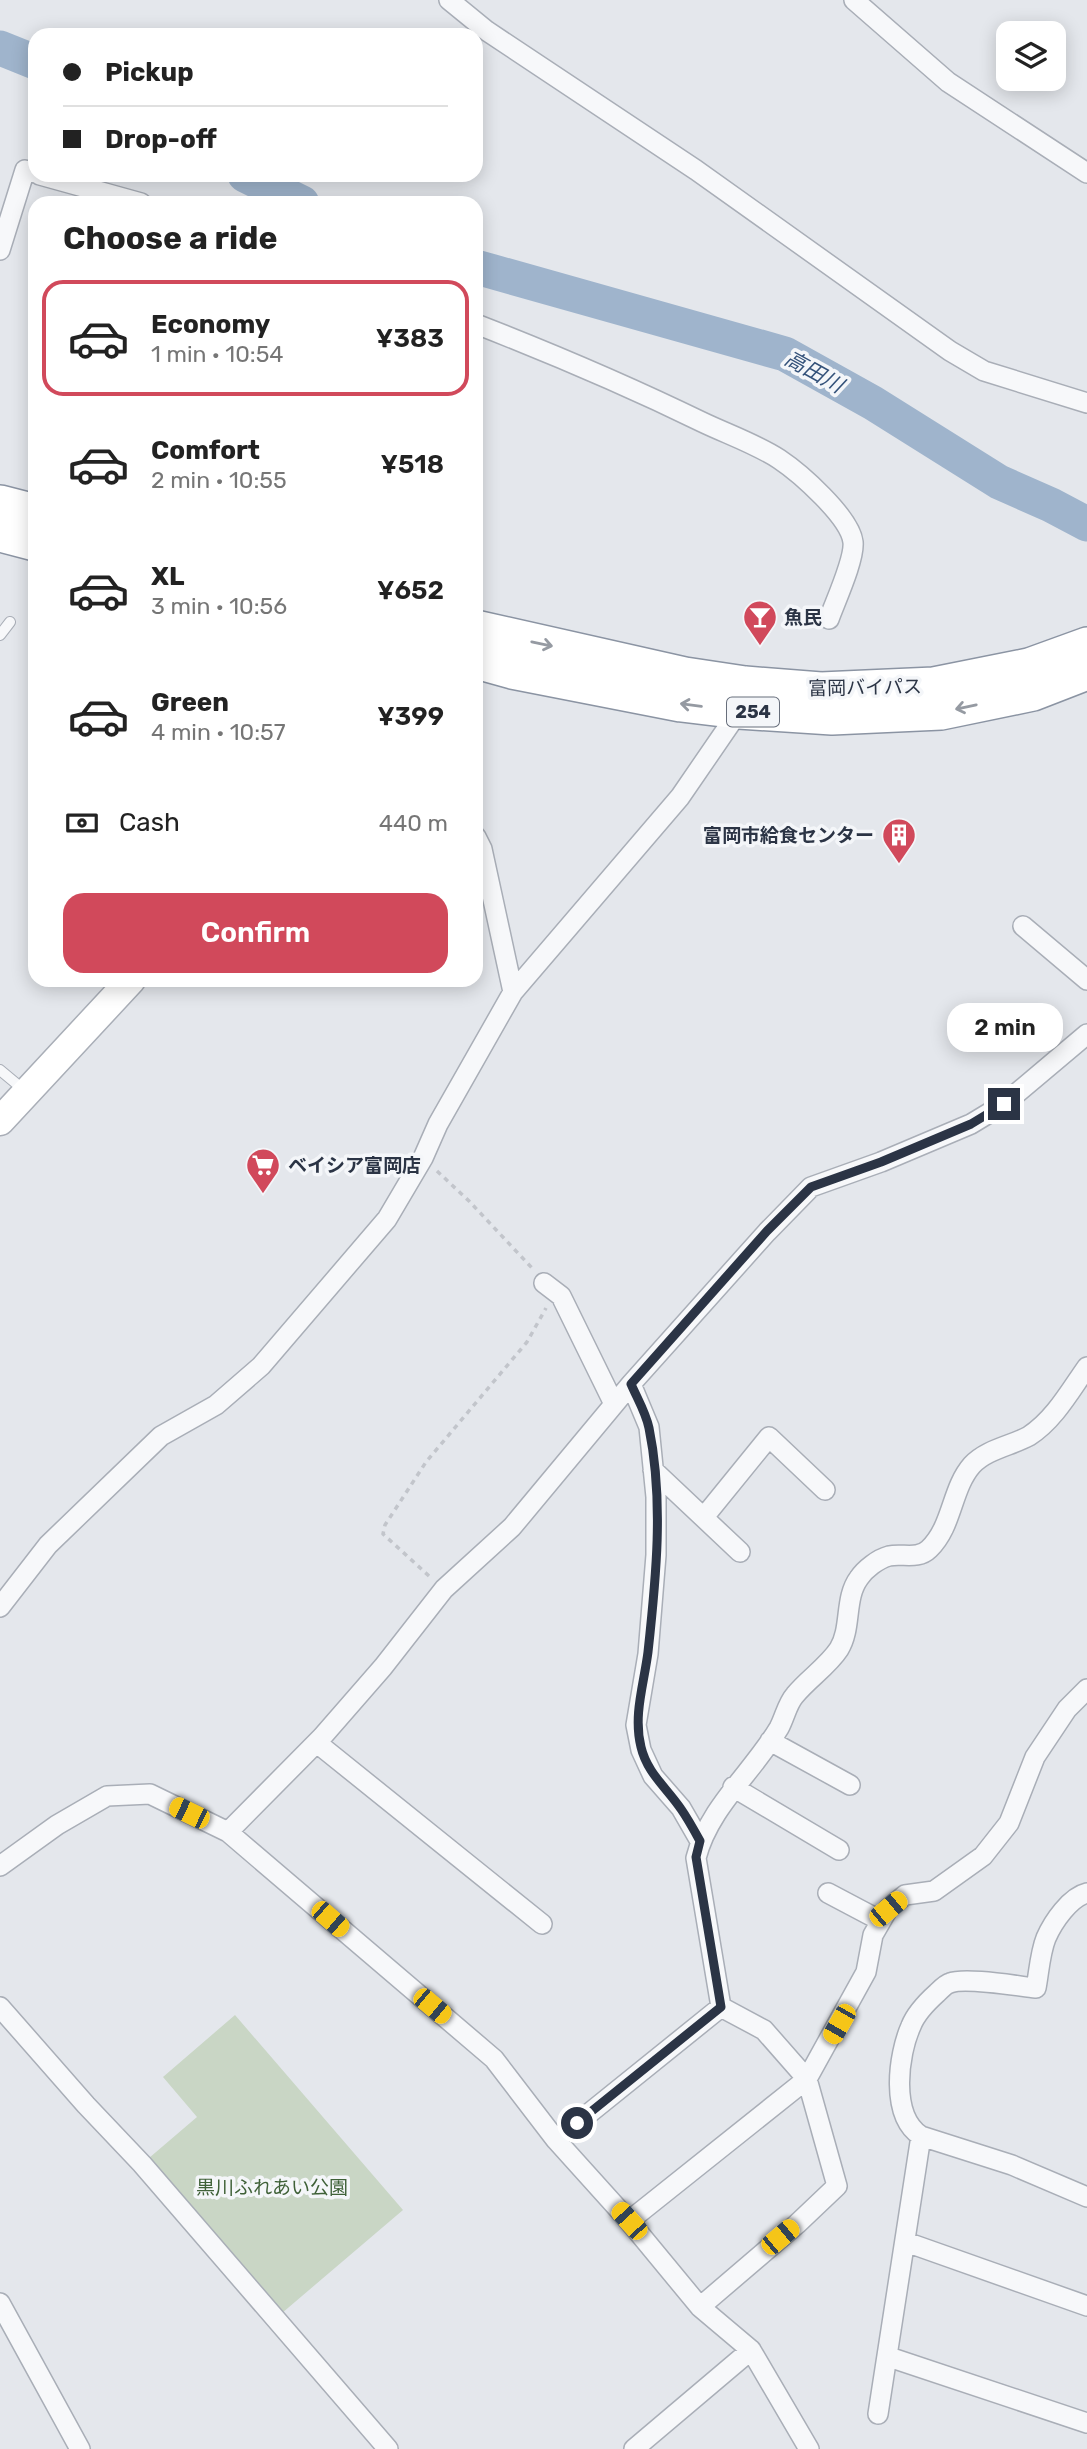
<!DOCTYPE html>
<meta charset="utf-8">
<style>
:root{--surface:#fff;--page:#f2f2f2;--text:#222;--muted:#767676;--line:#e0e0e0;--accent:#d1495b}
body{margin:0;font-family:Rubik,"Noto Sans JP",sans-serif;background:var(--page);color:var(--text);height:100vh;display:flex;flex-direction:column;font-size:26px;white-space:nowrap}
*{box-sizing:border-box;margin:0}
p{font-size:23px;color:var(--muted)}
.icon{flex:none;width:38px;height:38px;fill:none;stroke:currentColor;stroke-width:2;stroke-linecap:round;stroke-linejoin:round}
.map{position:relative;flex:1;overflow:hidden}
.sheet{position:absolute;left:28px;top:196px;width:455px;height:791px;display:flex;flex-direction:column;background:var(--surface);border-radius:21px;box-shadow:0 4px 18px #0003}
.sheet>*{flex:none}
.banner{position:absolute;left:28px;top:28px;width:455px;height:154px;border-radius:21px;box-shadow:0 4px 18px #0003;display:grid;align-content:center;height:154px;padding:0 35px;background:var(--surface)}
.controls{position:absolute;left:996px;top:21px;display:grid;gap:14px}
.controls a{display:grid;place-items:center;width:70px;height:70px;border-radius:14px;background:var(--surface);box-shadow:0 4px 18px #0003;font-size:35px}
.end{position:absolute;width:32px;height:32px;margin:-16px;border:9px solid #2b3445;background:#fff;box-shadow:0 0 0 4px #fff}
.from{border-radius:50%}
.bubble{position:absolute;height:49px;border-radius:21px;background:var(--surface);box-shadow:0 4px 18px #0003;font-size:23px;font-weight:600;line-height:49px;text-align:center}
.car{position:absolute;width:21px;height:42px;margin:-21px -10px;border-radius:9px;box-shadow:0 0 5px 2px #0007;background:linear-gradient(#f5c518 24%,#345 0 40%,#f5c518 0 76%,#345 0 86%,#f5c518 0)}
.banner b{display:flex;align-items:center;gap:24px;height:66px;font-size:26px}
.banner b+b{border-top:2px solid var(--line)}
.banner i{width:18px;height:18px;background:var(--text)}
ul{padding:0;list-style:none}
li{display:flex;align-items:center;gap:21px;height:116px;margin:0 14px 10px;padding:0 21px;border:4px solid transparent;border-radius:21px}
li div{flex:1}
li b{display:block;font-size:26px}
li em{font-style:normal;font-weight:600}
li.selected{border-color:var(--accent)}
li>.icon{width:63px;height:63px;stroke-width:1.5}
h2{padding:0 35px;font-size:32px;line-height:84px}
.pay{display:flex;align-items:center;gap:18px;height:77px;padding:0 35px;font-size:26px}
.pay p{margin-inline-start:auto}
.cta{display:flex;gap:14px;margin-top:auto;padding:14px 35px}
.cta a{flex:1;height:80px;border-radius:21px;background:var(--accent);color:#fff;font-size:28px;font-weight:600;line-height:80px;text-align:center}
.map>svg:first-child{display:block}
.green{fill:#c9d6c5}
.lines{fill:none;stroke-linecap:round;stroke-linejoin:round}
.river{stroke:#9fb4cc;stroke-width:35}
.lane-casing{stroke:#a9aeb7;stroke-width:12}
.street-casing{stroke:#a9aeb7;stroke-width:22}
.secondary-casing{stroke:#a9aeb7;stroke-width:31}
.highway-casing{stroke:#8b94a3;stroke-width:38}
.path{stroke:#c2c5cb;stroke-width:3.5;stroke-dasharray:5 5;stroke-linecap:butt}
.lane{stroke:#f7f8fa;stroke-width:10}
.street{stroke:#f7f8fa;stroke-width:19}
.secondary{stroke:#fff;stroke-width:28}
.highway{stroke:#fff;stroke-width:35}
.oneway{stroke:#959aa2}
.route{stroke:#2b3445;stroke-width:9}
.labels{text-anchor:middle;stroke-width:7;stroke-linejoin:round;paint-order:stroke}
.shield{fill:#f4f6f9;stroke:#676e7b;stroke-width:2}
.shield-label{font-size:18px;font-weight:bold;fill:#2b3445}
.poi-label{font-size:19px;font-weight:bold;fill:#2b3445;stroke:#f4f6f9;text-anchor:start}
.street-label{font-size:19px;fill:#2b3445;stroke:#f4f6f9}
.park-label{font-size:19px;fill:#3f6138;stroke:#f4f6f9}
.water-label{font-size:21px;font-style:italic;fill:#34527a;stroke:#f4f6f9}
</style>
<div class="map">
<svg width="1087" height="2449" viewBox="0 0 1087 2449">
<rect width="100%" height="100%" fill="#e4e7ec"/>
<path class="green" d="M 235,2015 L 403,2210 L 275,2319 L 142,2164 L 197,2117 L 163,2077 Z"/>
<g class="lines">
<path class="river" d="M 0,48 L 35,62
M 245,175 L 302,203
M 476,267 L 785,354 L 873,403 L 999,482 L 1051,505 L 1087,524"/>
<g class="lane-casing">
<path id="lane" d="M 0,635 L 10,622
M 0,1070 L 24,1090"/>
</g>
<g class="street-casing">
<path id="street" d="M 449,0 L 487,31 L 696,170 L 950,351 L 984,371 L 1087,403
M 854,0 L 948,82 L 1087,173
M 40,175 L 141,203
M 0,250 L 25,170 L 35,173
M 476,324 C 553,354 628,386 702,422 C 727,434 756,444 779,459 C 800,473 850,517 853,542 C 855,559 835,602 829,619
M 476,837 L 482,849 L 513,992
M 1023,926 L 1087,980
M 544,1283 L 561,1296 L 614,1404
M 631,1384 L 649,1427 L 656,1497 L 656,1555 L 648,1654 L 636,1725 L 641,1750 L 653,1776 L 681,1808 L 700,1841
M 653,1470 L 740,1552
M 704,1517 L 769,1437 L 825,1490
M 0,1607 L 48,1545 L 161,1436 L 216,1405 L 261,1366 L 387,1219 L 423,1158 L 438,1124 L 513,992 L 680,797 L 739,711
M 770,1741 L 850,1785
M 317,1743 L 542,1924
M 733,1787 L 839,1850
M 228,1832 L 322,1737 L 383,1667 L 444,1589 L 512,1527 L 631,1384 L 767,1232 L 811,1187 L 881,1162 L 971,1124 L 1004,1104 L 1087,1034
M 0,1866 L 57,1825 L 107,1796 L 150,1794 L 228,1832 L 494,2059 L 556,2140 L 629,2221 L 700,2307 L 751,2350 L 634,2449
M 828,1893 L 881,1921
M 1087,1893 C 1070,1897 1053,1922 1046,1938 C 1040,1953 1039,1972 1036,1988 C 1017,1986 965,1977 950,1983 C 946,1984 941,1989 937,1993 C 927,2002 916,2013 911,2026 C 898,2055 890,2116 921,2136 L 1012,2165 L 1087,2197
M 0,2007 L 86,2105 L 142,2164 L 388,2449
M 556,2140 L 721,2007
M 629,2221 L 807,2079 L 866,1972 L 873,1935 L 888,1909 L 905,1895 L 934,1891 L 983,1856 L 1009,1823 L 1035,1757 L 1067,1709 L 1087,1689
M 906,2242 L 1087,2306
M 0,2303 L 80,2449
M 700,2307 L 797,2224 L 837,2186 L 807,2079 L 764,2030 L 721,2007 L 696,1858 C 709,1807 753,1772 779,1728 C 785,1717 787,1704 795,1695 C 808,1679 828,1666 839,1649 C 852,1628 844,1598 859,1578 C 865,1569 878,1559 889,1556 C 902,1553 918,1560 929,1549 C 953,1526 951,1489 972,1465 C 987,1449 1011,1446 1029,1436 C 1054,1420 1070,1391 1087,1367
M 751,2350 L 809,2449
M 889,2357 L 1087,2423
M 878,2414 L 921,2136"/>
</g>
<g class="secondary-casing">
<path id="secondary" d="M 0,1121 L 131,980"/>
</g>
<g class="highway-casing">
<path id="highway" d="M 0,503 L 35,512
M 0,534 L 35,543
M 476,628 L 685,675 L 745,684 L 821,690 L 934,685 L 1029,666 L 1087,645
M 476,661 L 512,671 L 681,704 L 739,711 L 832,717 L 941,712 L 1033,693 L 1087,672"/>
</g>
<path class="path" d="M 437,1171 L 469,1201 L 532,1268
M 429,1576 L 383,1534 L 385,1525 L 426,1462 L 527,1342 L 546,1308"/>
<use href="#lane" class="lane"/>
<use href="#street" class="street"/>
<use href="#secondary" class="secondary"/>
<use href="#highway" class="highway"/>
</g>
<defs><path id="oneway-shaft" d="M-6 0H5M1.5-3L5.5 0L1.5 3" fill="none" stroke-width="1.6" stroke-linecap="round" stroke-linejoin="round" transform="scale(1.75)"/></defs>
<g class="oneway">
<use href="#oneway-shaft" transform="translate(542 644) rotate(12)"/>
<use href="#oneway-shaft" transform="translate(691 705) rotate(-173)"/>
<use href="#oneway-shaft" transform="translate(966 707) rotate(168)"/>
</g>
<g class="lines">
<path class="route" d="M 577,2123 L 721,2007 L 696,1857 L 700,1841 C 694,1830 688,1819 681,1809 C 667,1788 647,1773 641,1747 C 633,1715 644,1684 648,1652 C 656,1579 664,1501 649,1428 C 646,1413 637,1398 631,1384 L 767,1231 L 811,1187 L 881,1162 L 971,1124 L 1004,1104"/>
</g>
<defs>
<g id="bar-pin" transform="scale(1.75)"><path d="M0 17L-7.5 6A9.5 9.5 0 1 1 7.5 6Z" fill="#d1495b" stroke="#f4f6f9"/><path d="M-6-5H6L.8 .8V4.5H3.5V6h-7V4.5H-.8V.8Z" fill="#fff"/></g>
<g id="building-pin" transform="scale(1.75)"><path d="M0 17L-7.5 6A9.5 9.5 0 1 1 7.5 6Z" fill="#d1495b" stroke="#f4f6f9"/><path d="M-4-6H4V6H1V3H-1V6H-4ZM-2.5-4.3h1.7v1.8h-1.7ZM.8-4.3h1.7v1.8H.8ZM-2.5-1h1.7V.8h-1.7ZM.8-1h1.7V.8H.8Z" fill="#fff"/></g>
<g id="supermarket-pin" transform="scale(1.75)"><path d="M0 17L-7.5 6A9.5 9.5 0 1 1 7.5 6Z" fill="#d1495b" stroke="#f4f6f9"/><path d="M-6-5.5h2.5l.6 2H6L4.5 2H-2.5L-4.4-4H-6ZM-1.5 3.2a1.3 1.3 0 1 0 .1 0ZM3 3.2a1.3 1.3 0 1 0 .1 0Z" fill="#fff"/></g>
</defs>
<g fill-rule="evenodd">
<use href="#bar-pin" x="760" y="617"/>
<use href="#building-pin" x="899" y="835"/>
<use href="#supermarket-pin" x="263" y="1165"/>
</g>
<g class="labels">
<rect class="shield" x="727" y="697.5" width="52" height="29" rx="5"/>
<g class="shield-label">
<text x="753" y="718">254</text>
</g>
<g class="poi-label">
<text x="784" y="624">魚民</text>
<text x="874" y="842" text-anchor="end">富岡市給食センター</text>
<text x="288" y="1172">ベイシア富岡店</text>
</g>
<g class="street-label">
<text transform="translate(865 687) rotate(-1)" y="7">富岡バイパス</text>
</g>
<g class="park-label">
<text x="272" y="2194">黒川ふれあい公園</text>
</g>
<g class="water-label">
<text transform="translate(814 372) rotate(29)" y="7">高田川</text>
</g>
</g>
</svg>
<div class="controls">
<a><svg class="icon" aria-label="layers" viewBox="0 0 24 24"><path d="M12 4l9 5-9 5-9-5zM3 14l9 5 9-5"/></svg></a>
</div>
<i class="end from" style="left:577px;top:2123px"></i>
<i class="end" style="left:1004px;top:1104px"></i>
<div class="bubble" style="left:947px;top:1003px;width:116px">2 min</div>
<i class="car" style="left:189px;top:1813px;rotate:296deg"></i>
<i class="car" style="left:888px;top:1909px;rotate:50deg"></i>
<i class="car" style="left:330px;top:1919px;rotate:131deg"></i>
<i class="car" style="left:432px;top:2006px;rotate:130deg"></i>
<i class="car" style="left:839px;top:2024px;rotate:210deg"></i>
<i class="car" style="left:629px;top:2221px;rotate:318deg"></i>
<i class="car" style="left:780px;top:2237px;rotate:50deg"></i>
<div class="banner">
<b><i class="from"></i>Pickup</b>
<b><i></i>Drop-off</b>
</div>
<section class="sheet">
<h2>Choose a ride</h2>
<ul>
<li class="selected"><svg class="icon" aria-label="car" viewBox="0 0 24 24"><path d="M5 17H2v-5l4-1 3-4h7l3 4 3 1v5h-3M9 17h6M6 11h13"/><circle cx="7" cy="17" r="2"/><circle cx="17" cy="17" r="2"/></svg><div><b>Economy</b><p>1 min · 10:54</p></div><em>¥383</em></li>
<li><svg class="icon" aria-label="car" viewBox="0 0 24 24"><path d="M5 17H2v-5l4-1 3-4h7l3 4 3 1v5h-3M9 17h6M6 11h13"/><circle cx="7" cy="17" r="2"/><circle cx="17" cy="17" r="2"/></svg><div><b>Comfort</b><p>2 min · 10:55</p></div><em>¥518</em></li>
<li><svg class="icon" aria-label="car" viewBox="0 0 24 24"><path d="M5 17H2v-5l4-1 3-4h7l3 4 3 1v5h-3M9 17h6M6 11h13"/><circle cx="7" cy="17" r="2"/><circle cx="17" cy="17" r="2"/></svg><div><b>XL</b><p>3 min · 10:56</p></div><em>¥652</em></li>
<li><svg class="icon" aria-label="car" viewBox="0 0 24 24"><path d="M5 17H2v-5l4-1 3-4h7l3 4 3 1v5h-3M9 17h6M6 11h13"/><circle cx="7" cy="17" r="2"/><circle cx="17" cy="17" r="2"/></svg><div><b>Green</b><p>4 min · 10:57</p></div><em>¥399</em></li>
</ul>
<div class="pay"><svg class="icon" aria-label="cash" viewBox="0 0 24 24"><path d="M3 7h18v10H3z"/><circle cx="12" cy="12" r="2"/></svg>Cash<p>440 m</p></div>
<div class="cta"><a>Confirm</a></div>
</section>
</div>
